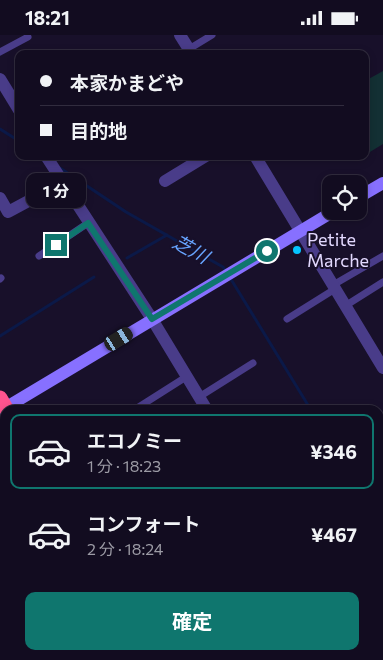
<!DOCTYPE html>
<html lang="ja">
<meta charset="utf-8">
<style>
:root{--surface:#120c20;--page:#1b1529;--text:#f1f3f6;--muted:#9c9ba5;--line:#312c3e;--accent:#0f766e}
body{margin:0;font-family:Commissioner,"Noto Sans JP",sans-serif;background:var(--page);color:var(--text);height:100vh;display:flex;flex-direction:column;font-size:19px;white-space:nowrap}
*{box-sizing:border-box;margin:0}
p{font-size:16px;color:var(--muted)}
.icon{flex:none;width:28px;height:28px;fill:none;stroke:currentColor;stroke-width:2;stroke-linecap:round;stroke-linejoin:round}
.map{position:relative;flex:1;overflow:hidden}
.details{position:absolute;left:0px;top:370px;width:384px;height:255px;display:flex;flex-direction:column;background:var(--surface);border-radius:15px 15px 0 0;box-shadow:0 2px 8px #0003,0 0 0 1px var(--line)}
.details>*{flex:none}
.top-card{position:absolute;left:15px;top:15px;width:354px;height:110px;border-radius:10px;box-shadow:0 2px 8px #0003,0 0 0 1px var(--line);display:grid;align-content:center;height:110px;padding:0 25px;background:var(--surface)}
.buttons{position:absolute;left:322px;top:140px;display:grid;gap:10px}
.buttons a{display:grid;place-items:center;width:45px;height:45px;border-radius:10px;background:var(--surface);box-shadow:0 2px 8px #0003,0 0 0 1px var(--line);font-size:25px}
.end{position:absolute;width:22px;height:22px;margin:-11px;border:6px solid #0f766e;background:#fff;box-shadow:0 0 0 2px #fff}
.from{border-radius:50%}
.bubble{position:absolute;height:35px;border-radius:10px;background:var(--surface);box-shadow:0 2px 8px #0003,0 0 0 1px var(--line);font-size:16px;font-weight:700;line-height:35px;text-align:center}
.car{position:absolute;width:15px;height:30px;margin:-15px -8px;border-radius:6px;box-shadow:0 0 4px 1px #0007;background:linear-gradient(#222 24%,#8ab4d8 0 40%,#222 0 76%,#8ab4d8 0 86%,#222 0)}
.top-card b{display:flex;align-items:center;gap:18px;height:48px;font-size:19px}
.top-card b+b{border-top:1px solid var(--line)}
.top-card i{width:12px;height:12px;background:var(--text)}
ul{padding:9px 0 0;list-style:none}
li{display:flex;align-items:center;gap:15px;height:75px;margin:0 10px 8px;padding:0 15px;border:2px solid transparent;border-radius:10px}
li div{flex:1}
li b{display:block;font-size:19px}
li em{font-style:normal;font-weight:700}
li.current{border-color:var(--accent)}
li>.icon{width:45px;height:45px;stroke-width:1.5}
.primary-button{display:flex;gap:10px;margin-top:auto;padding:10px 25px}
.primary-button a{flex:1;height:58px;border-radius:10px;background:var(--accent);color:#fff;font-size:20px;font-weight:700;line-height:58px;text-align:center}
.status{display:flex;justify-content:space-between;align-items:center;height:35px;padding:0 25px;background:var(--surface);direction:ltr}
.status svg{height:14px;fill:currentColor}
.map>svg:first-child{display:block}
.green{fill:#133034}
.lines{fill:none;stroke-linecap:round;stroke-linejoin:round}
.stream{stroke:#0b1948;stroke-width:3}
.lane{stroke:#493c89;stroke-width:7}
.street{stroke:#493c89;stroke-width:12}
.secondary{stroke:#8770ff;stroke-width:12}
.highway{stroke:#ff548f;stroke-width:15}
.route{stroke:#0f766e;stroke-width:6}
.poi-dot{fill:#05c4ff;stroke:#18102a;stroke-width:2}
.labels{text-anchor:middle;stroke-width:4;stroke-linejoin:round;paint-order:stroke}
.poi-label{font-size:18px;fill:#e3d9ff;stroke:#18102a;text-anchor:start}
.water-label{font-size:19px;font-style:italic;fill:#67a4ff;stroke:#18102a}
</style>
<div class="status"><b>18:21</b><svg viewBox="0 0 49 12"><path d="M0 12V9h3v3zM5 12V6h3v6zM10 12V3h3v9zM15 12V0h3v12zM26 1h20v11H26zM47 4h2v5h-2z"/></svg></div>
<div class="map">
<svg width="383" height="625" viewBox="0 0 383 625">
<rect width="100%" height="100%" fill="#18102a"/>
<path class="green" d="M 383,36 L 383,109 L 365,120 L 365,46 Z"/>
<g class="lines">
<path class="stream" d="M 0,94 L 19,106
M 60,133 L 126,177 L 223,232 L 226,236
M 127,223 L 167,200
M 229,241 L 311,375
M 0,301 L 94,242
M 379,488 L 383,495"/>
<path class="lane" d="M 189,14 L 212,0
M 0,17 L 28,2
M 39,221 L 88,188
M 0,244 L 1,243
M 333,250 L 383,221
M 345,271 L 383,247
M 287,284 L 335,254
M 199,362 L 253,328
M 134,375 L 186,342
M 379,449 L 383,447
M 379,548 L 383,546
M 379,590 L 383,587
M 341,625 L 349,620"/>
<path class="street" d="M 180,0 L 192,19
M 0,44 L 19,75
M 46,121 L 152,284 L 207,375
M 255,121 L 383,333
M 165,146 L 206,121
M 0,163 L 8,177 L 62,148
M 280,620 L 282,624 L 289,620
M 355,620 L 358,625"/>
<path class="secondary" d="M 359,162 L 383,148
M 0,376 L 334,176"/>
<path class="highway" d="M 0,363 L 7,375
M 0,388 L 5,397
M 141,620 L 144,625
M 155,620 L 158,625"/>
</g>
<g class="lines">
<path class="route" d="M 56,210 L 88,188 L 152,284 L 267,216"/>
</g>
<circle class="poi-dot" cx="297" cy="215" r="5"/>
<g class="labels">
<g class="poi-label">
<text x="307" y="211">Petite<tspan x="307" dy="21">Marche</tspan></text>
</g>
<g class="water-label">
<text transform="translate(191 214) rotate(29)" y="7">芝川</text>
</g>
</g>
</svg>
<div class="buttons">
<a><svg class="icon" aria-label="locate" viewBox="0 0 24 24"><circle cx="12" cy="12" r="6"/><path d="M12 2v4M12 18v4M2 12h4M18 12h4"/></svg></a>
</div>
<i class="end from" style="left:267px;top:216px"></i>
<i class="end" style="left:56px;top:210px"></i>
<div class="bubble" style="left:26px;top:138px;width:60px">1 分</div>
<i class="car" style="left:119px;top:304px;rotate:59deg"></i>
<div class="top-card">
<b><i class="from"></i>本家かまどや</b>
<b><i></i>目的地</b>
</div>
<section class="details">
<ul>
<li class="current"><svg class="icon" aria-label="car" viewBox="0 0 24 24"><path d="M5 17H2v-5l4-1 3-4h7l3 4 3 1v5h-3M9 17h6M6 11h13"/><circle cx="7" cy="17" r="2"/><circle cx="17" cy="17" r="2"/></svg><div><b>エコノミー</b><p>1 分 · 18:23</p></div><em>¥346</em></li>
<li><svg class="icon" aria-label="car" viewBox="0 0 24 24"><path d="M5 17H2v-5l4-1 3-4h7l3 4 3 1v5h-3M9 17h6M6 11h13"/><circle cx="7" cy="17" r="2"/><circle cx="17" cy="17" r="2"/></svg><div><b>コンフォート</b><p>2 分 · 18:24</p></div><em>¥467</em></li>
</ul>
<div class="primary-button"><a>確定</a></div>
</section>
</div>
